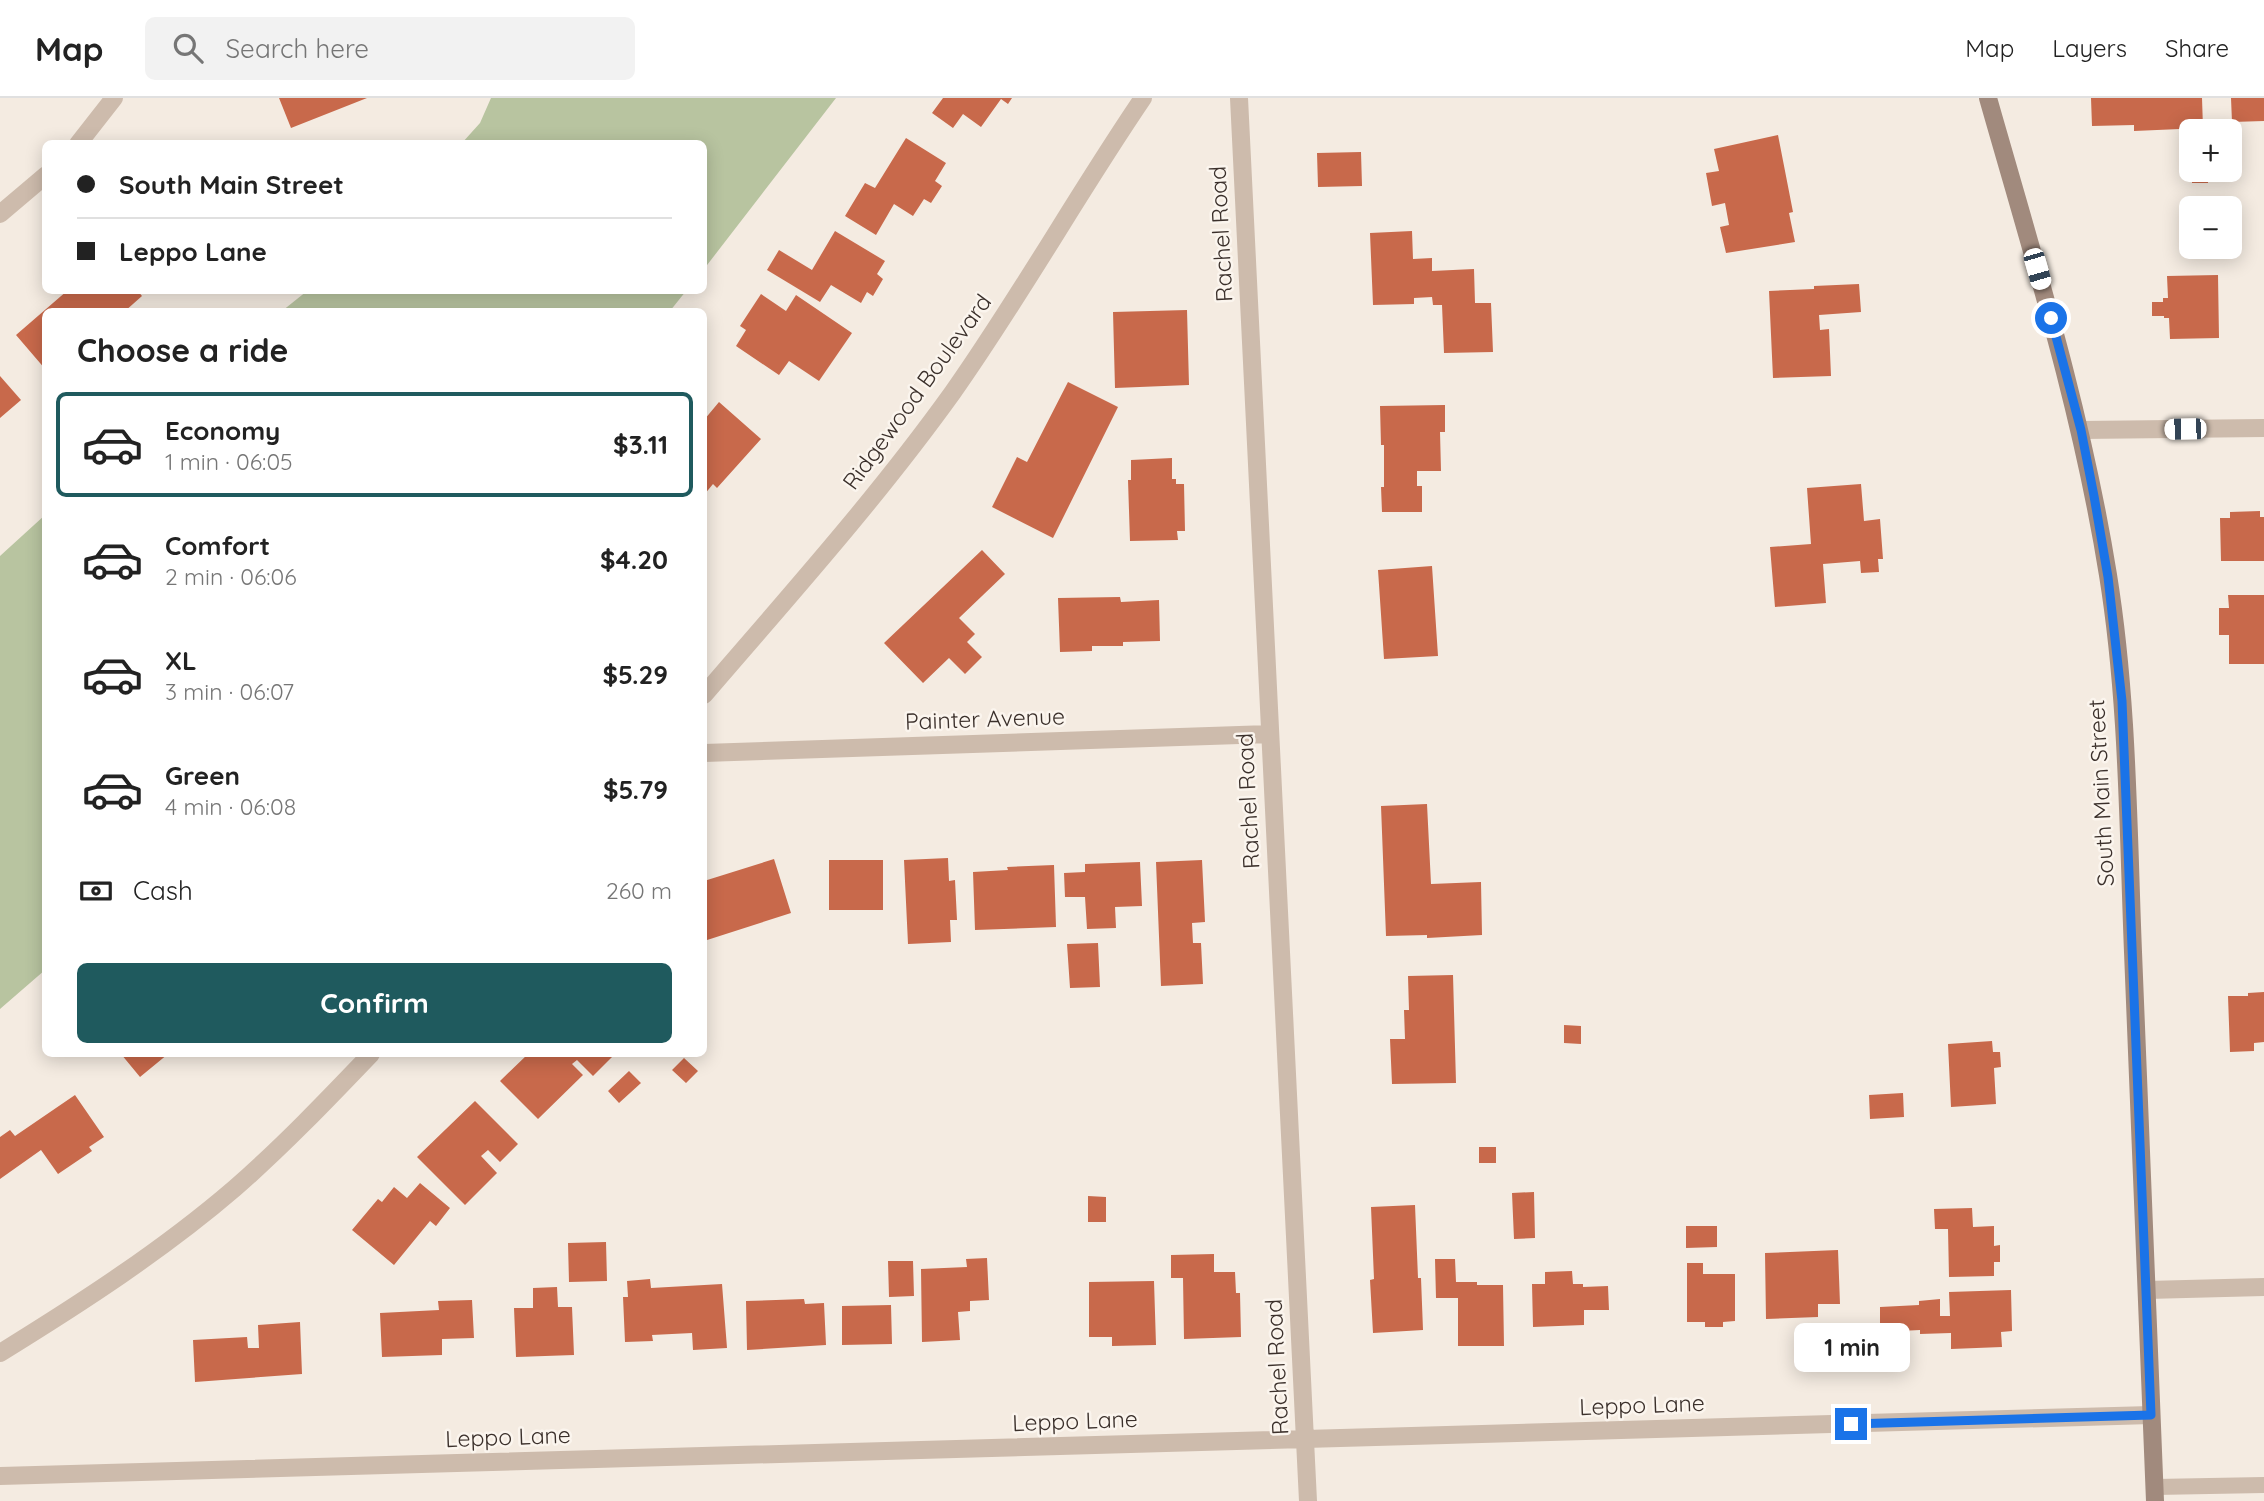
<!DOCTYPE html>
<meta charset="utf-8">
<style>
:root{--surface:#fff;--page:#f2f2f2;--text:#222;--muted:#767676;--line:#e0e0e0;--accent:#1f5a5e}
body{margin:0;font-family:Quicksand,sans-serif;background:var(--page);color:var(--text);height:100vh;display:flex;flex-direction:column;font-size:26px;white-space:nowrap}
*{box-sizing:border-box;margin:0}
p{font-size:23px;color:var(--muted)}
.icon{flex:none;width:38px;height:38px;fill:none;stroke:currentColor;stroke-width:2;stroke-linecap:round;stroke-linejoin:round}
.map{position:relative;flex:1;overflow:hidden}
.sheet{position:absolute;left:42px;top:210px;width:665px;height:749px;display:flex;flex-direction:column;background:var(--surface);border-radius:10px;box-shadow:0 4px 18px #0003}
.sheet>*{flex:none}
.banner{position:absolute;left:42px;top:42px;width:665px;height:154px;border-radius:10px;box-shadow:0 4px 18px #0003;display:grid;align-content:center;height:154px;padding:0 35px;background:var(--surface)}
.buttons{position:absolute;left:2179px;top:21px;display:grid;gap:14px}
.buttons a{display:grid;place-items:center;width:63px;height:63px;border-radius:10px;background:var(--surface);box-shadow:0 4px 18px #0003;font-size:35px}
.end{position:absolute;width:32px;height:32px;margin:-16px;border:9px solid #1a73e8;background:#fff;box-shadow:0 0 0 4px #fff}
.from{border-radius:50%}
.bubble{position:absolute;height:49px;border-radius:10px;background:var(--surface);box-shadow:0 4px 18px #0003;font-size:23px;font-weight:700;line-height:49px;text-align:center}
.car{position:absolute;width:21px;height:42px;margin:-21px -10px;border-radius:9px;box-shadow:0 0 5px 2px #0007;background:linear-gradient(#fff 24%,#345 0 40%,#fff 0 76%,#345 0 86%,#fff 0)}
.banner b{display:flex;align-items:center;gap:24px;height:66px;font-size:26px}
.banner b+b{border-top:2px solid var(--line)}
.banner i{width:18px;height:18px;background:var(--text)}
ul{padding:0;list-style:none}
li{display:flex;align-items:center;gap:21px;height:105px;margin:0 14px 10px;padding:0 21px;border:4px solid transparent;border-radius:10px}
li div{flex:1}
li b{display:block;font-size:26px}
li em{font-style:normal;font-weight:700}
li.current{border-color:var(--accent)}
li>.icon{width:63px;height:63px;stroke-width:1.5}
h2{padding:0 35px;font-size:32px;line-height:84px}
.pay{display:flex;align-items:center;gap:18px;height:77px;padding:0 35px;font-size:26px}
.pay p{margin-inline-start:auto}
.primary-button{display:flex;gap:14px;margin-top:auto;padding:14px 35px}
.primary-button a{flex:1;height:80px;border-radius:10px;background:var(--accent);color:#fff;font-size:28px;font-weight:700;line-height:80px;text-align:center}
header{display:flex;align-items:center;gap:42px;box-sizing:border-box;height:98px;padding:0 35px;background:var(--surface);border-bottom:2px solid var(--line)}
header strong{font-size:33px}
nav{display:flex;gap:38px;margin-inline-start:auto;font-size:24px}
.search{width:490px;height:63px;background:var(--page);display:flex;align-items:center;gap:18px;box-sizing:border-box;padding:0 24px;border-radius:10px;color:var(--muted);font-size:26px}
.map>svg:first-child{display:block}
.green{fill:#b8c4a0}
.building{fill:#c8694b}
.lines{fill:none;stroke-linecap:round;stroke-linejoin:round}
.lane{stroke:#cdbbac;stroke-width:16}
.street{stroke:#cdbbac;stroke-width:18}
.secondary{stroke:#a18a7d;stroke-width:18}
.route{stroke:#1a73e8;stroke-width:9}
.labels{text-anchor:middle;stroke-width:5;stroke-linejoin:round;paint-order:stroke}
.street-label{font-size:23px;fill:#3b302b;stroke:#fbf5ee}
</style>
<header>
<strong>Map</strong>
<div class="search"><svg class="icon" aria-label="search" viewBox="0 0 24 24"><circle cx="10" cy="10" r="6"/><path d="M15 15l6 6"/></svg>Search here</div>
<nav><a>Map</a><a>Layers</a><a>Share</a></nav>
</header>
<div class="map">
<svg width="2264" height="1403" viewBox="0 0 2264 1403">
<rect width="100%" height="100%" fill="#f4ebe1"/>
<path class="green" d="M 491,0 L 836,0 L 704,171 L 704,46 L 462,45 L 480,25 Z
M 307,193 L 307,192 L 686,193 L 670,213 L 282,213 Z
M 45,417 L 45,872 L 0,911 L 0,458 Z"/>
<path class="building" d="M 279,0 L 367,0 L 291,30 Z
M 943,0 L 1012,0 L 1008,6 L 1001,1 L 981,29 L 963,16 L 953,30 L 932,15 Z
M 2091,0 L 2202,0 L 2203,30 L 2134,33 L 2134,27 L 2092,28 Z
M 2231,0 L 2264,0 L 2264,23 L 2232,24 Z
M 1778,37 L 1793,114 L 1789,115 L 1795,144 L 1726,155 L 1720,129 L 1729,127 L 1725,105 L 1712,108 L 1706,75 L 1719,73 L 1714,51 Z
M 906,40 L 946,65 L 935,83 L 942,88 L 931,105 L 924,101 L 913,118 L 894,106 L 876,137 L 845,118 L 865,85 L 875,90 Z
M 1361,54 L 1362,88 L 1318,89 L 1317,55 Z
M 2192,72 L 2208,72 L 2208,85 L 2192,85 Z
M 835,133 L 885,163 L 877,176 L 883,181 L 873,198 L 867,194 L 861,205 L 831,187 L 820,204 L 767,172 L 779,152 L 812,172 Z
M 1412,133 L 1413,161 L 1432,160 L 1432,173 L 1474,171 L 1475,205 L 1491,205 L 1493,254 L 1444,255 L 1442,207 L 1433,207 L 1432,199 L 1414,200 L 1414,206 L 1373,207 L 1370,135 Z
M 2218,177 L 2219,240 L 2170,241 L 2169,220 L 2164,220 L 2164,218 L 2152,218 L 2152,204 L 2163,204 L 2163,200 L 2168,200 L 2167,178 Z
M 1859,186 L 1861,214 L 1819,217 L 1820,232 L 1829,231 L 1831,278 L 1773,280 L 1769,193 L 1814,191 L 1814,188 Z
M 68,192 L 137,192 L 142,198 L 124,214 L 46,214 L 46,272 L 16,237 Z
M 761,196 L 786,213 L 796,197 L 852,235 L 819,283 L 789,263 L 779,277 L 736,248 L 746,232 L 740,228 Z
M 1187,212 L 1189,287 L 1115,290 L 1113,214 Z
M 0,278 L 21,302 L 0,320 Z
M 1068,284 L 1118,309 L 1053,440 L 992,409 L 1017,359 L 1027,364 Z
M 719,304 L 761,341 L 717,390 L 713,386 L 704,397 L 704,322 Z
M 1445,307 L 1445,334 L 1440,334 L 1441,373 L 1417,373 L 1417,388 L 1422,388 L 1422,414 L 1382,414 L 1381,389 L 1384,389 L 1384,347 L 1381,347 L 1380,308 Z
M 1172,360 L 1172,381 L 1176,381 L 1176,386 L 1184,386 L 1185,433 L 1177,433 L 1178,442 L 1130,443 L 1128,382 L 1131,382 L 1131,362 Z
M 1861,386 L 1864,423 L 1880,421 L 1883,461 L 1878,461 L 1879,474 L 1861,475 L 1860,463 L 1823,466 L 1826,505 L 1775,509 L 1770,449 L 1811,446 L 1807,390 Z
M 2260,413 L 2260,419 L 2264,419 L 2264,463 L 2221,463 L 2220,420 L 2230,420 L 2230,414 Z
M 982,452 L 1005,476 L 959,520 L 975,536 L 967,544 L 982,559 L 965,576 L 949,560 L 923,585 L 884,545 Z
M 1432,468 L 1438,558 L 1384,561 L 1378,472 Z
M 2228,497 L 2264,497 L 2264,566 L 2229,566 L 2229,537 L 2219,537 L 2219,510 L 2229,510 Z
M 1120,499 L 1121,504 L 1159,502 L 1160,543 L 1123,544 L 1123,548 L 1092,548 L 1092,553 L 1060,554 L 1058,500 Z
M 1427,706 L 1431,786 L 1481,784 L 1482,837 L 1427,840 L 1427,837 L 1386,838 L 1381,708 Z
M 948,760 L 949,783 L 955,782 L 957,822 L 950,822 L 951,844 L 908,846 L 904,762 Z
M 774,761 L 791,815 L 704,843 L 704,783 Z
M 829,762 L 883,762 L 883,812 L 829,812 Z
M 1202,762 L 1205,824 L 1192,825 L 1193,845 L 1201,845 L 1203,886 L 1161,888 L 1156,764 Z
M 1140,764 L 1142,808 L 1115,809 L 1116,830 L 1087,831 L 1085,799 L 1065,799 L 1064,775 L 1085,774 L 1085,766 Z
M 1054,767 L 1056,829 L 975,832 L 973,774 L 1008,772 L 1007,769 Z
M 1098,845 L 1100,889 L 1070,890 L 1067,846 Z
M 1453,877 L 1456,985 L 1392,986 L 1390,941 L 1405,941 L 1404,912 L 1409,912 L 1408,878 Z
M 2264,894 L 2264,944 L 2254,945 L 2254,953 L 2230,954 L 2228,898 L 2248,898 L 2248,895 Z
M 1564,927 L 1581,928 L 1581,946 L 1564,945 Z
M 1992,943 L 1993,954 L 2000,954 L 2001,969 L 1994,970 L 1996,1006 L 1951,1009 L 1948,946 Z
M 121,956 L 168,956 L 140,979 Z
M 528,956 L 615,956 L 593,978 L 577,962 L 572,966 L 583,977 L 538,1021 L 500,983 Z
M 684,960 L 698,973 L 686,985 L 672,972 Z
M 629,973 L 641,985 L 619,1005 L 608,993 Z
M 1903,995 L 1904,1019 L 1870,1021 L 1869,997 Z
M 75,997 L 104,1039 L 89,1049 L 92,1053 L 58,1076 L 41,1052 L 0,1081 L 0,1039 L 10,1032 L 15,1038 Z
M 475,1003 L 518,1046 L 500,1064 L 488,1052 L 481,1058 L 497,1075 L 465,1107 L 417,1059 Z
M 1479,1049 L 1496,1049 L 1496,1065 L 1479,1065 Z
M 420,1085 L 450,1110 L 436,1128 L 430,1123 L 394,1167 L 352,1132 L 378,1101 L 382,1104 L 394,1089 L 407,1100 Z
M 1534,1094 L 1535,1140 L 1514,1141 L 1512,1095 Z
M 1088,1098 L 1106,1099 L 1106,1124 L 1088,1124 Z
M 1415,1107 L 1418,1180 L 1421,1180 L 1423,1232 L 1373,1235 L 1370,1182 L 1374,1181 L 1371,1109 Z
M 1972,1110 L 1973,1129 L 1994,1128 L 1994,1148 L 2000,1147 L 2000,1164 L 1994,1164 L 1994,1178 L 1949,1179 L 1948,1131 L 1935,1131 L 1934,1111 Z
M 1686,1128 L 1717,1128 L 1717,1149 L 1686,1150 Z
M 606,1144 L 607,1183 L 569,1184 L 568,1145 Z
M 1838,1152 L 1840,1206 L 1818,1206 L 1818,1219 L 1766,1221 L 1765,1155 Z
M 1214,1156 L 1214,1174 L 1235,1174 L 1236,1195 L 1240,1195 L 1241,1239 L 1184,1241 L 1183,1180 L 1171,1180 L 1171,1157 Z
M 987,1160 L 989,1202 L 970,1203 L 970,1213 L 958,1214 L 960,1242 L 922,1244 L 921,1171 L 967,1169 L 966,1161 Z
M 1435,1161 L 1455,1161 L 1456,1184 L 1477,1184 L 1477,1187 L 1503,1187 L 1504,1248 L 1458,1248 L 1458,1200 L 1436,1200 Z
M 888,1163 L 913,1163 L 914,1198 L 889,1199 Z
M 1687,1165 L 1703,1165 L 1703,1176 L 1735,1176 L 1735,1223 L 1723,1224 L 1723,1229 L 1705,1229 L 1705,1224 L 1687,1224 Z
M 1572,1173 L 1573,1186 L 1583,1186 L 1583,1189 L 1608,1188 L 1609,1212 L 1584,1212 L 1584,1227 L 1533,1229 L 1532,1186 L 1545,1186 L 1545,1174 Z
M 650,1181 L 651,1190 L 722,1186 L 727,1250 L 693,1252 L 692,1235 L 652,1237 L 653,1243 L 625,1244 L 623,1199 L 628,1199 L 627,1183 Z
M 1154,1183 L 1156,1247 L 1112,1248 L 1112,1239 L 1089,1239 L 1089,1184 Z
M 557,1189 L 558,1209 L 572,1209 L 574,1257 L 516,1259 L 514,1210 L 533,1210 L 533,1190 Z
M 2011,1192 L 2012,1233 L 2001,1234 L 2002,1249 L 1951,1251 L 1951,1235 L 1920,1236 L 1920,1232 L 1880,1234 L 1880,1209 L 1919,1207 L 1919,1203 L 1940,1201 L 1940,1218 L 1950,1218 L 1949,1194 Z
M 804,1201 L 805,1206 L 824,1205 L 826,1247 L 747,1252 L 746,1203 Z
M 472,1202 L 474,1240 L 442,1241 L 442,1257 L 382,1259 L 380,1215 L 439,1212 L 438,1203 Z
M 891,1207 L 892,1246 L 842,1247 L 842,1208 Z
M 300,1224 L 302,1276 L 195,1284 L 193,1242 L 247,1239 L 248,1250 L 259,1250 L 258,1227 Z"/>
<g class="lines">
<path class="lane" d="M 2155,1389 L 2264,1387"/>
<path class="street" d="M 1239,0 L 1308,1403
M 78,46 L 114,0
M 0,116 L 46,77
M 2081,332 L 2264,330
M 704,597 C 789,498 877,400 953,294 C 1020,199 1077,97 1143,0
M 704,655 L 1269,636
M 2147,1192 L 2264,1189
M 0,1255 C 81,1205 163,1152 235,1090 C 283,1048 327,1002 371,956
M 0,1378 L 2151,1317"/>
<path class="secondary" d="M 1988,0 C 2033,158 2082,314 2108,477 C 2128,601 2128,729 2133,854 C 2141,1037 2148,1220 2155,1403"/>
</g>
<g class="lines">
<path class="route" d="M 1851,1326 L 2151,1317 L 2122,603 L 2108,479 L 2094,398 L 2081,332 L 2051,220"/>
</g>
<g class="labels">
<g class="street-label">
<text transform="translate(1221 136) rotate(-93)" y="8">Rachel Road</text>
<text transform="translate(917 294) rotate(-54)" y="8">Ridgewood Boulevard</text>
<text transform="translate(985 621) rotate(-2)" y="8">Painter Avenue</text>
<text transform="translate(2101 695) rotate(-93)" y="8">South Main Street</text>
<text transform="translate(1248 703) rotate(-93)" y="8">Rachel Road</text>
<text transform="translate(1277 1269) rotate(-93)" y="8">Rachel Road</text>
<text transform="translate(1642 1307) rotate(-2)" y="8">Leppo Lane</text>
<text transform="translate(1075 1323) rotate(-2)" y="8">Leppo Lane</text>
<text transform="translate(508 1339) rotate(-2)" y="8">Leppo Lane</text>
</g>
</g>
</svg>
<div class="buttons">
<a>+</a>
<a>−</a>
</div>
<i class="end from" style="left:2051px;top:220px"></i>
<i class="end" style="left:1851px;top:1326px"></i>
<div class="bubble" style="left:1794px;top:1225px;width:116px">1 min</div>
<i class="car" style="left:2037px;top:171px;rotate:164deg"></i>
<i class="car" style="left:2185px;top:331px;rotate:269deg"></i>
<div class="banner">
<b><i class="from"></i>South Main Street</b>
<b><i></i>Leppo Lane</b>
</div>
<section class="sheet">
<h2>Choose a ride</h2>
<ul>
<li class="current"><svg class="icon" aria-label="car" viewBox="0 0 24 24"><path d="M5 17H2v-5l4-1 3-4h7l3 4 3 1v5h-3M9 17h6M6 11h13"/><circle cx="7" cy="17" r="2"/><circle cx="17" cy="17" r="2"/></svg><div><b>Economy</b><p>1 min · 06:05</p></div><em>$3.11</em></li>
<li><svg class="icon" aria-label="car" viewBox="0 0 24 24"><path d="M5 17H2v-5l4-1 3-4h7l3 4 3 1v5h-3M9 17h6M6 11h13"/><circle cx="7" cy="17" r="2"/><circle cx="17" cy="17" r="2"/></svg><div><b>Comfort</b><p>2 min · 06:06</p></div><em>$4.20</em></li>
<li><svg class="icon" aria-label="car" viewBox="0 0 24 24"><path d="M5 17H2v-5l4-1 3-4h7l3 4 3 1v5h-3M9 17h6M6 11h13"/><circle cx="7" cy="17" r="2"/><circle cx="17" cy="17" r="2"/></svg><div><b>XL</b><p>3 min · 06:07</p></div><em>$5.29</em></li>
<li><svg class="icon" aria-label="car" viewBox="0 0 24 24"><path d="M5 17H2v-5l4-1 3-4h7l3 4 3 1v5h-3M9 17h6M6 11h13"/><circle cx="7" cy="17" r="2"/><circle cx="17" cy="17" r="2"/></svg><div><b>Green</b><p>4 min · 06:08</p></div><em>$5.79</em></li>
</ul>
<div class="pay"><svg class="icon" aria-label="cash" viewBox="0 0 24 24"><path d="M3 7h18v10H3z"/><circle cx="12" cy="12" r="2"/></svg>Cash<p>260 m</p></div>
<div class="primary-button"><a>Confirm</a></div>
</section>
</div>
